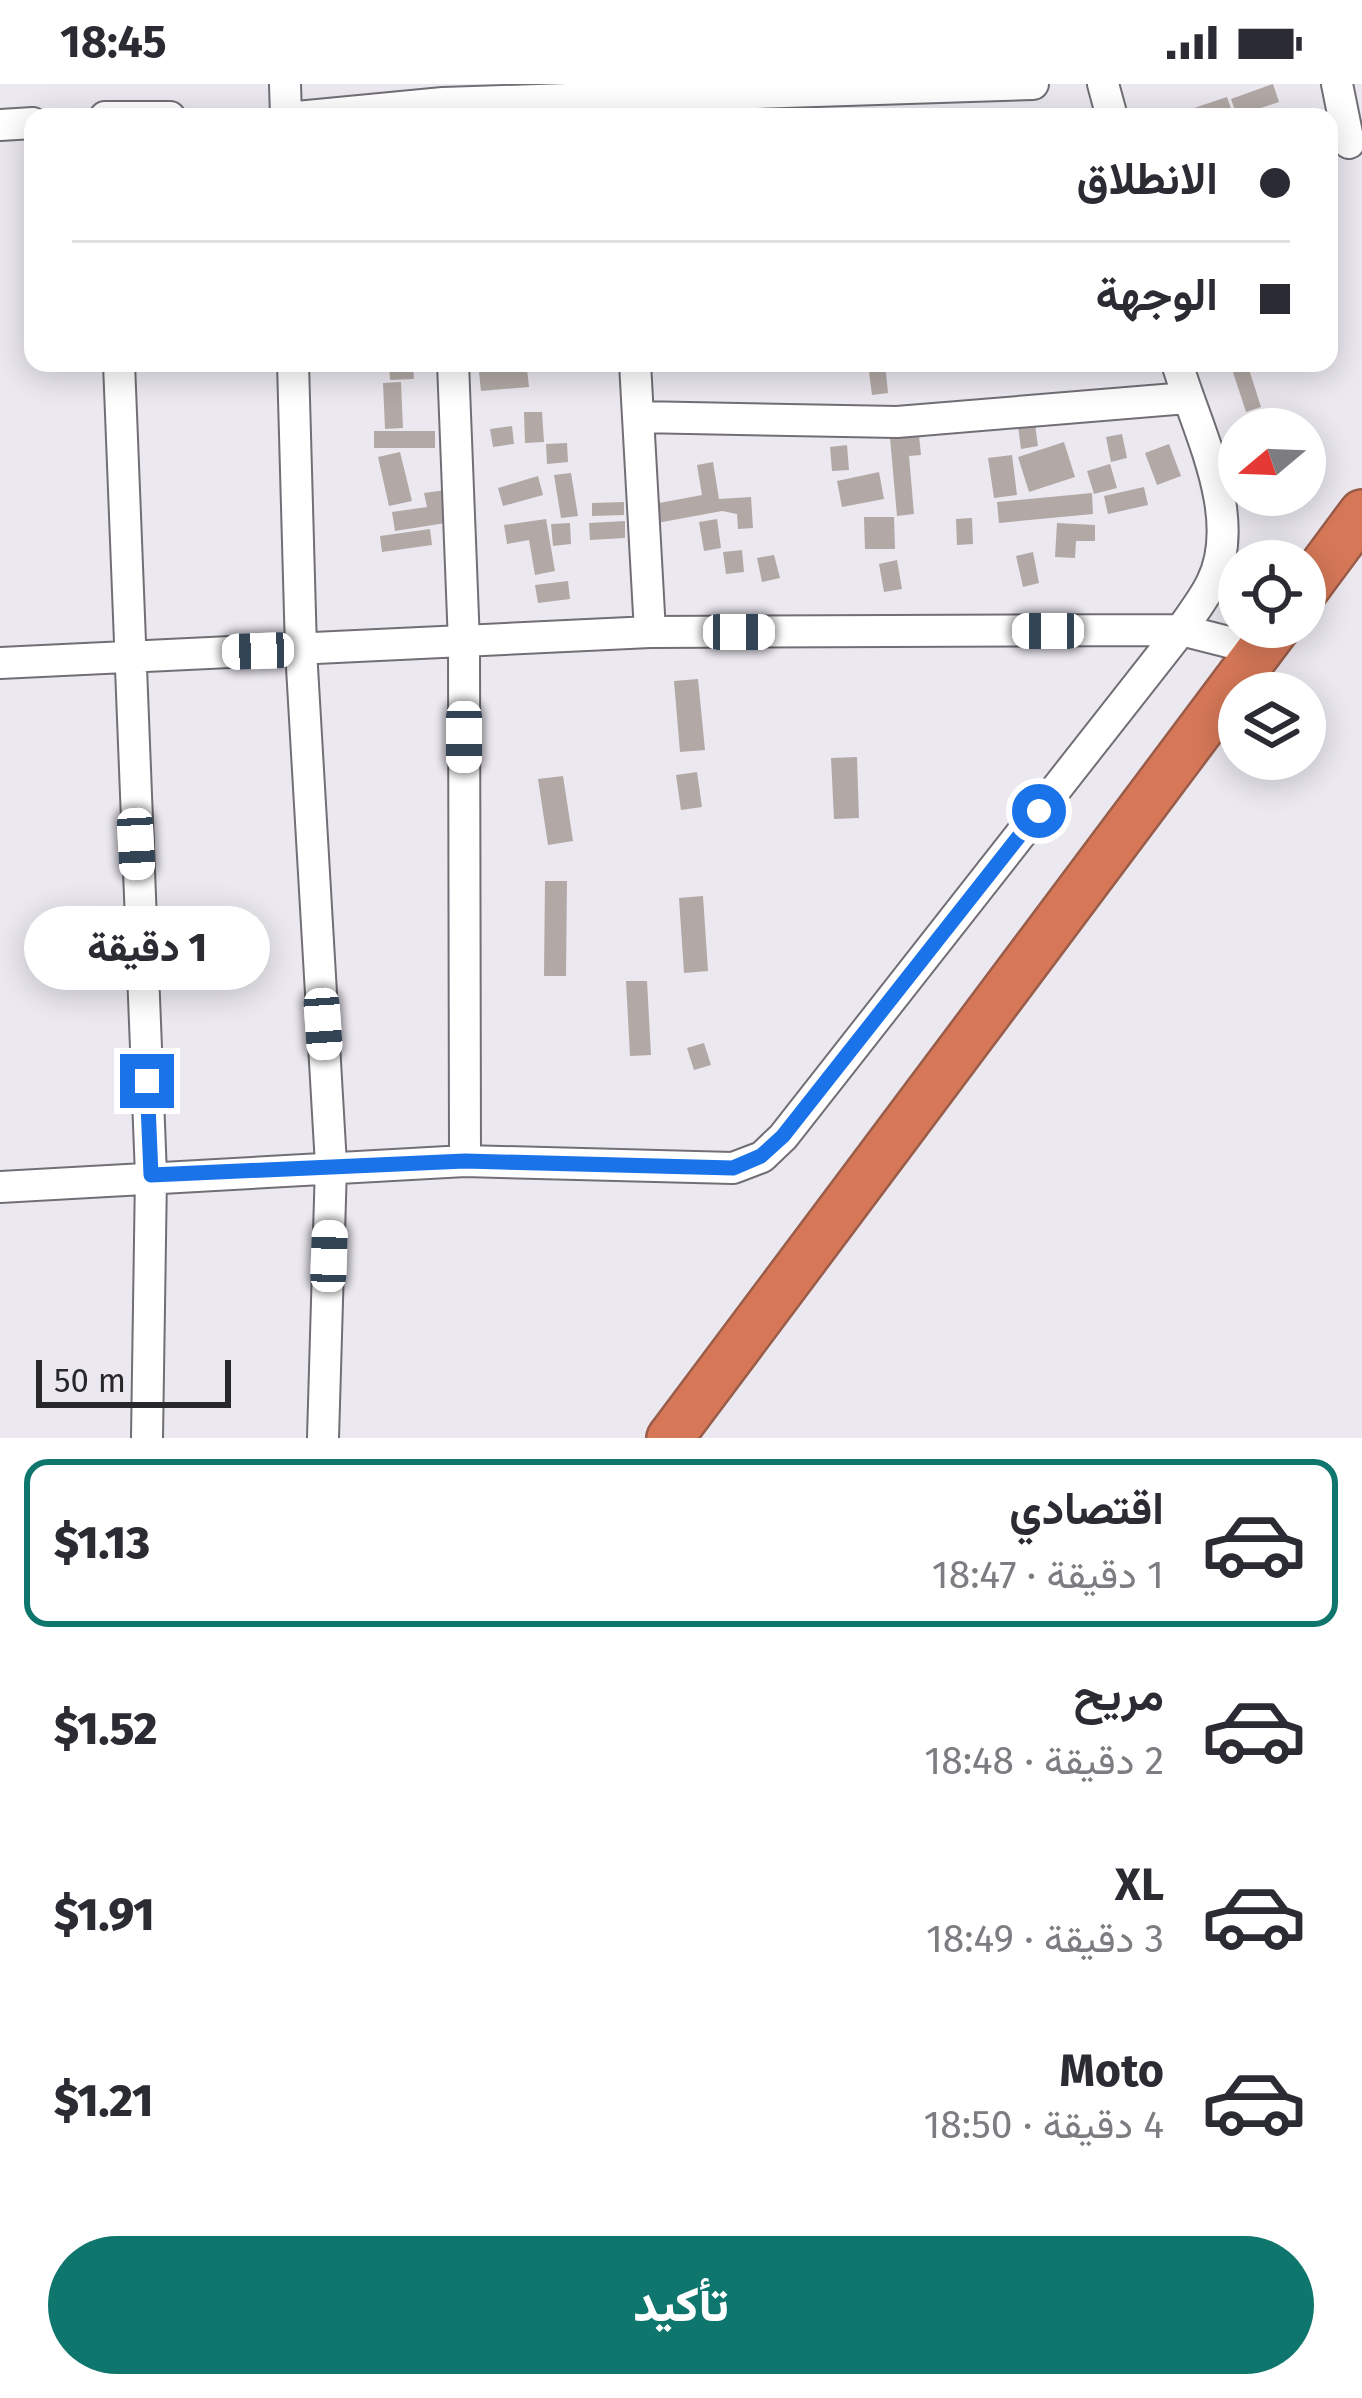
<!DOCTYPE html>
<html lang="ar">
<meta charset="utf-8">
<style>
:root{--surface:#fff;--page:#f2f2f3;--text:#2b2b33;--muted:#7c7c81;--line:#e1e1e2;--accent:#0f766e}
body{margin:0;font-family:"Fira Sans",Vazirmatn,sans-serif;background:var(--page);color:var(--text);direction:rtl;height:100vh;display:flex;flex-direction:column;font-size:45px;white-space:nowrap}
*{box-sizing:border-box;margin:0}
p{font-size:39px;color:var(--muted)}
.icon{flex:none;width:66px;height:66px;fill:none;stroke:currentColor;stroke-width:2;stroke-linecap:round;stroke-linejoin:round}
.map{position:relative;height:1354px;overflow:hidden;direction:ltr}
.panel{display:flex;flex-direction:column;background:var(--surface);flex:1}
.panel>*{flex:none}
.banner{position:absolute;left:24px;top:24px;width:1314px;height:264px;border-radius:24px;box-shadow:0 6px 30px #0003;direction:rtl;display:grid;align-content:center;height:264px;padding:0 48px;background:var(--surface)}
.needle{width:78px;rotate:251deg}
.buttons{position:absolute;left:1218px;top:324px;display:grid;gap:24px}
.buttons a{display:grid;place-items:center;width:108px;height:108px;border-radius:50%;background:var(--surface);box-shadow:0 6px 30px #0003;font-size:60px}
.scale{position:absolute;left:36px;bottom:30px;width:195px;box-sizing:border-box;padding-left:12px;border:6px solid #28272a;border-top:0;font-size:33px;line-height:42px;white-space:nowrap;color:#28272a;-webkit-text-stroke:9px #ebe8f0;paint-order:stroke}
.end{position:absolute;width:54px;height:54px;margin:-27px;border:15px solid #1a73e8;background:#fff;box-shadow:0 0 0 6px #fff}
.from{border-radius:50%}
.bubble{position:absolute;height:84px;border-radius:42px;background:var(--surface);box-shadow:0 6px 30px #0003;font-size:39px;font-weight:800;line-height:84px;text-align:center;direction:rtl}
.car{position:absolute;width:36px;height:72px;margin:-36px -18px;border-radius:15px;box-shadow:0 0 9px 3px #0007;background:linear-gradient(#fff 24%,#345 0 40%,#fff 0 76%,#345 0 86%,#fff 0)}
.banner b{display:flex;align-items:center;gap:42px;height:114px;font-size:45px}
.banner b+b{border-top:3px solid var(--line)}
.banner i{width:30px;height:30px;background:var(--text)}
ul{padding:21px 0 0;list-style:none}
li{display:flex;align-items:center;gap:36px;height:168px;margin:0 24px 18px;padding:0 24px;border:6px solid transparent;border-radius:24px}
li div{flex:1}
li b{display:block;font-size:45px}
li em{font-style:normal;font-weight:800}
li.on{border-color:var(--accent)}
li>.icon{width:108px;height:108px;stroke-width:1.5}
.cta{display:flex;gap:24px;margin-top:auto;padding:24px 48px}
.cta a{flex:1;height:138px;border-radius:72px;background:var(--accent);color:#fff;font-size:48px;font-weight:800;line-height:138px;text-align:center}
.status{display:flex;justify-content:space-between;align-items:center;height:84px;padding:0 60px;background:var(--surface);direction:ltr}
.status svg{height:33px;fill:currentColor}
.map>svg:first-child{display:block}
.building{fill:#b2a9a6}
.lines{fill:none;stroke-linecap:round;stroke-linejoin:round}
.minor-casing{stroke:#716e76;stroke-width:34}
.highway-casing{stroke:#995c48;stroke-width:50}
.minor{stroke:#fff;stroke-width:30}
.highway{stroke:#d67858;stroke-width:45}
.route{stroke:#1a73e8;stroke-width:15}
</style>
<div class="status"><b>18:45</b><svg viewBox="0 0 49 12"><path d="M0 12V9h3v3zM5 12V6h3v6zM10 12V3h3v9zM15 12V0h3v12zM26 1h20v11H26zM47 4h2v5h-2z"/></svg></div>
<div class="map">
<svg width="1362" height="1354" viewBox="0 0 1362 1354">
<rect width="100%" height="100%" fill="#ebe8f0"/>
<path class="building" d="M 1273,0 L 1279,18 L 1237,32 L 1231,15 Z
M 1227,13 L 1234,33 L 1184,33 L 1182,28 Z
M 389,279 L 413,279 L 414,295 L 390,296 Z
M 478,279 L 495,279 L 495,288 L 527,285 L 529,303 L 481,307 Z
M 885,279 L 888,309 L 872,311 L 868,280 Z
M 1230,279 L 1247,279 L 1261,323 L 1246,328 Z
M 401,298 L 403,344 L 385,345 L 383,299 Z
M 524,328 L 542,328 L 544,358 L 525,359 Z
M 1034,333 L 1038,362 L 1021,365 L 1017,335 Z
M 512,342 L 514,360 L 493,363 L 490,345 Z
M 374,347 L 435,347 L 435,364 L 374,364 Z
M 1122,350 L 1127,374 L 1111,378 L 1106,353 Z
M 919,351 L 921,371 L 909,372 L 914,430 L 897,432 L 890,354 Z
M 1064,358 L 1075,393 L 1029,408 L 1018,373 Z
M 567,359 L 568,378 L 547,380 L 546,360 Z
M 1169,360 L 1181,392 L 1157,401 L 1145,369 Z
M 847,361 L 849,386 L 832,387 L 830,363 Z
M 400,368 L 412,417 L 389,422 L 378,373 Z
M 1012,371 L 1017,411 L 994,414 L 988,374 Z
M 713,378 L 719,415 L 751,413 L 753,444 L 738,445 L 737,430 L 722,427 L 657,439 L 654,420 L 702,411 L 697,381 Z
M 1110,380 L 1117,404 L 1094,410 L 1087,387 Z
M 879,388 L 884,415 L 842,423 L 837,397 Z
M 571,389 L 578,432 L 561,434 L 554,391 Z
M 538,392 L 543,411 L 503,422 L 498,404 Z
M 1144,403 L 1148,421 L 1108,430 L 1104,412 Z
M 446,406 L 452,438 L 395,447 L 392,428 L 427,423 L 424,409 Z
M 1092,409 L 1093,430 L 999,439 L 997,418 Z
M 624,418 L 624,431 L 592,432 L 592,419 Z
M 864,433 L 894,433 L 895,465 L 865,465 Z
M 972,434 L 973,460 L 957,461 L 956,435 Z
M 546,435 L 555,487 L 535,491 L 529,456 L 507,460 L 504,441 Z
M 717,435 L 721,464 L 704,467 L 699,438 Z
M 625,437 L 625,454 L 590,456 L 589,439 Z
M 570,439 L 571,460 L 553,462 L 551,440 Z
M 1057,439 L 1095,441 L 1095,457 L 1076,457 L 1075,474 L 1055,473 Z
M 430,445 L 432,461 L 382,468 L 380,452 Z
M 742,466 L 744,488 L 726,490 L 723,468 Z
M 1033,468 L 1039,499 L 1023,503 L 1016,472 Z
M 774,471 L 780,494 L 762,498 L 757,474 Z
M 897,476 L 902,505 L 884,508 L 879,480 Z
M 568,497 L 570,515 L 538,519 L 535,501 Z
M 698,595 L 705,666 L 680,668 L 674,597 Z
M 857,673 L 859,734 L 834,735 L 831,674 Z
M 697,688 L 702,723 L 681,726 L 676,691 Z
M 563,692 L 573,757 L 548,761 L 538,695 Z
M 545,797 L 567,797 L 566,892 L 544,892 Z
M 703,812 L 708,887 L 684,889 L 679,814 Z
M 626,897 L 647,897 L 651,971 L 630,972 Z
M 704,959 L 711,981 L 694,986 L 687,964 Z"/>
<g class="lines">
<g class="minor-casing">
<path id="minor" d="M 285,0 L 286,33
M 1103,0 L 1112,33
M 1337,0 L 1349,59
M 105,33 L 170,33
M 297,33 L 443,19 L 1033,0
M 0,41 L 33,39
M 119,279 L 151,1091 L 147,1354
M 293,279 L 301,566 L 331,1081 L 323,1354
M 453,279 L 464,559 L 465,1077
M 635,279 L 650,548
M 638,333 L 897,338 L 1187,314
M 0,579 L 650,548 L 1181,546 L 1260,566
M 0,1103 L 465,1077 L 733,1084 L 762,1073 L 783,1053 L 1181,546 C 1191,531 1204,515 1212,498 C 1244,432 1196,344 1177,279"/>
</g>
<g class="highway-casing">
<path id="highway" d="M 1305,506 L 1362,429
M 670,1354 L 1277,543"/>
</g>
<use href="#minor" class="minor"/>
<use href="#highway" class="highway"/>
</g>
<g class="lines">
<path class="route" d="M 147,997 L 151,1091 L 465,1077 L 733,1084 L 761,1072 L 783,1052 L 1039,727"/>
</g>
</svg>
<div class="buttons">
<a><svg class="needle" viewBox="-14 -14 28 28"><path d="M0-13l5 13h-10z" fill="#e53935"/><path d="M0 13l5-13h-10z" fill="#7c7c81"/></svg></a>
<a><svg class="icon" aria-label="locate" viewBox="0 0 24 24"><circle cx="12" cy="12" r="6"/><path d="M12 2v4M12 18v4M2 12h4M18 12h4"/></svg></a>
<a><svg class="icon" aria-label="layers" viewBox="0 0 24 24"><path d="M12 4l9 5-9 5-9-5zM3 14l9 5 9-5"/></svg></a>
</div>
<div class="scale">50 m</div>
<i class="end from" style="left:1039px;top:727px"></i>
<i class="end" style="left:147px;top:997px"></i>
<div class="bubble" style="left:24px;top:822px;width:246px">1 دقيقة</div>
<i class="car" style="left:1048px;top:547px;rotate:270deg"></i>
<i class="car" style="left:739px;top:548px;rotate:90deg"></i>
<i class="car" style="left:258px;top:567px;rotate:268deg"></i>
<i class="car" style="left:464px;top:653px;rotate:180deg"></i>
<i class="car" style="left:136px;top:760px;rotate:177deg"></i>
<i class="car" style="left:323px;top:940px;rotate:176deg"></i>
<i class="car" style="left:329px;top:1172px;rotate:2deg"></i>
<div class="banner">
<b><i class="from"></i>الانطلاق</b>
<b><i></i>الوجهة</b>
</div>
</div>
<section class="panel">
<ul>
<li class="on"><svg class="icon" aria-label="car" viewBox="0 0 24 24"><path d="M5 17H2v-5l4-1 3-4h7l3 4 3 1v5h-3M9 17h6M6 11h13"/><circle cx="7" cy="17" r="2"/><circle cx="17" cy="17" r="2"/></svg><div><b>اقتصادي</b><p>1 دقيقة · 18:47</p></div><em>$1.13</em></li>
<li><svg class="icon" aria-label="car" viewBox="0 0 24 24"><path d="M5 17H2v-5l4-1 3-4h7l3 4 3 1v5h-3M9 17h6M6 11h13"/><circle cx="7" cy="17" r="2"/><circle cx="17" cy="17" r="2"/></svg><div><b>مريح</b><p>2 دقيقة · 18:48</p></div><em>$1.52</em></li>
<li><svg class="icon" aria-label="car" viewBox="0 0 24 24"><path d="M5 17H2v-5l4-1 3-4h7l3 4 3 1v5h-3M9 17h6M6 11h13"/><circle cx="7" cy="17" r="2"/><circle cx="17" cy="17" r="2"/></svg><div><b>XL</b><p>3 دقيقة · 18:49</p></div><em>$1.91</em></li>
<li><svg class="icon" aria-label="car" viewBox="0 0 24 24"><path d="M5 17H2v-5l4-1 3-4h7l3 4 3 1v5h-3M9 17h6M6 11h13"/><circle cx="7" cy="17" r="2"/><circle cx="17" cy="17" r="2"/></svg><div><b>Moto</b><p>4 دقيقة · 18:50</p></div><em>$1.21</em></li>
</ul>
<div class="cta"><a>تأكيد</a></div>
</section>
